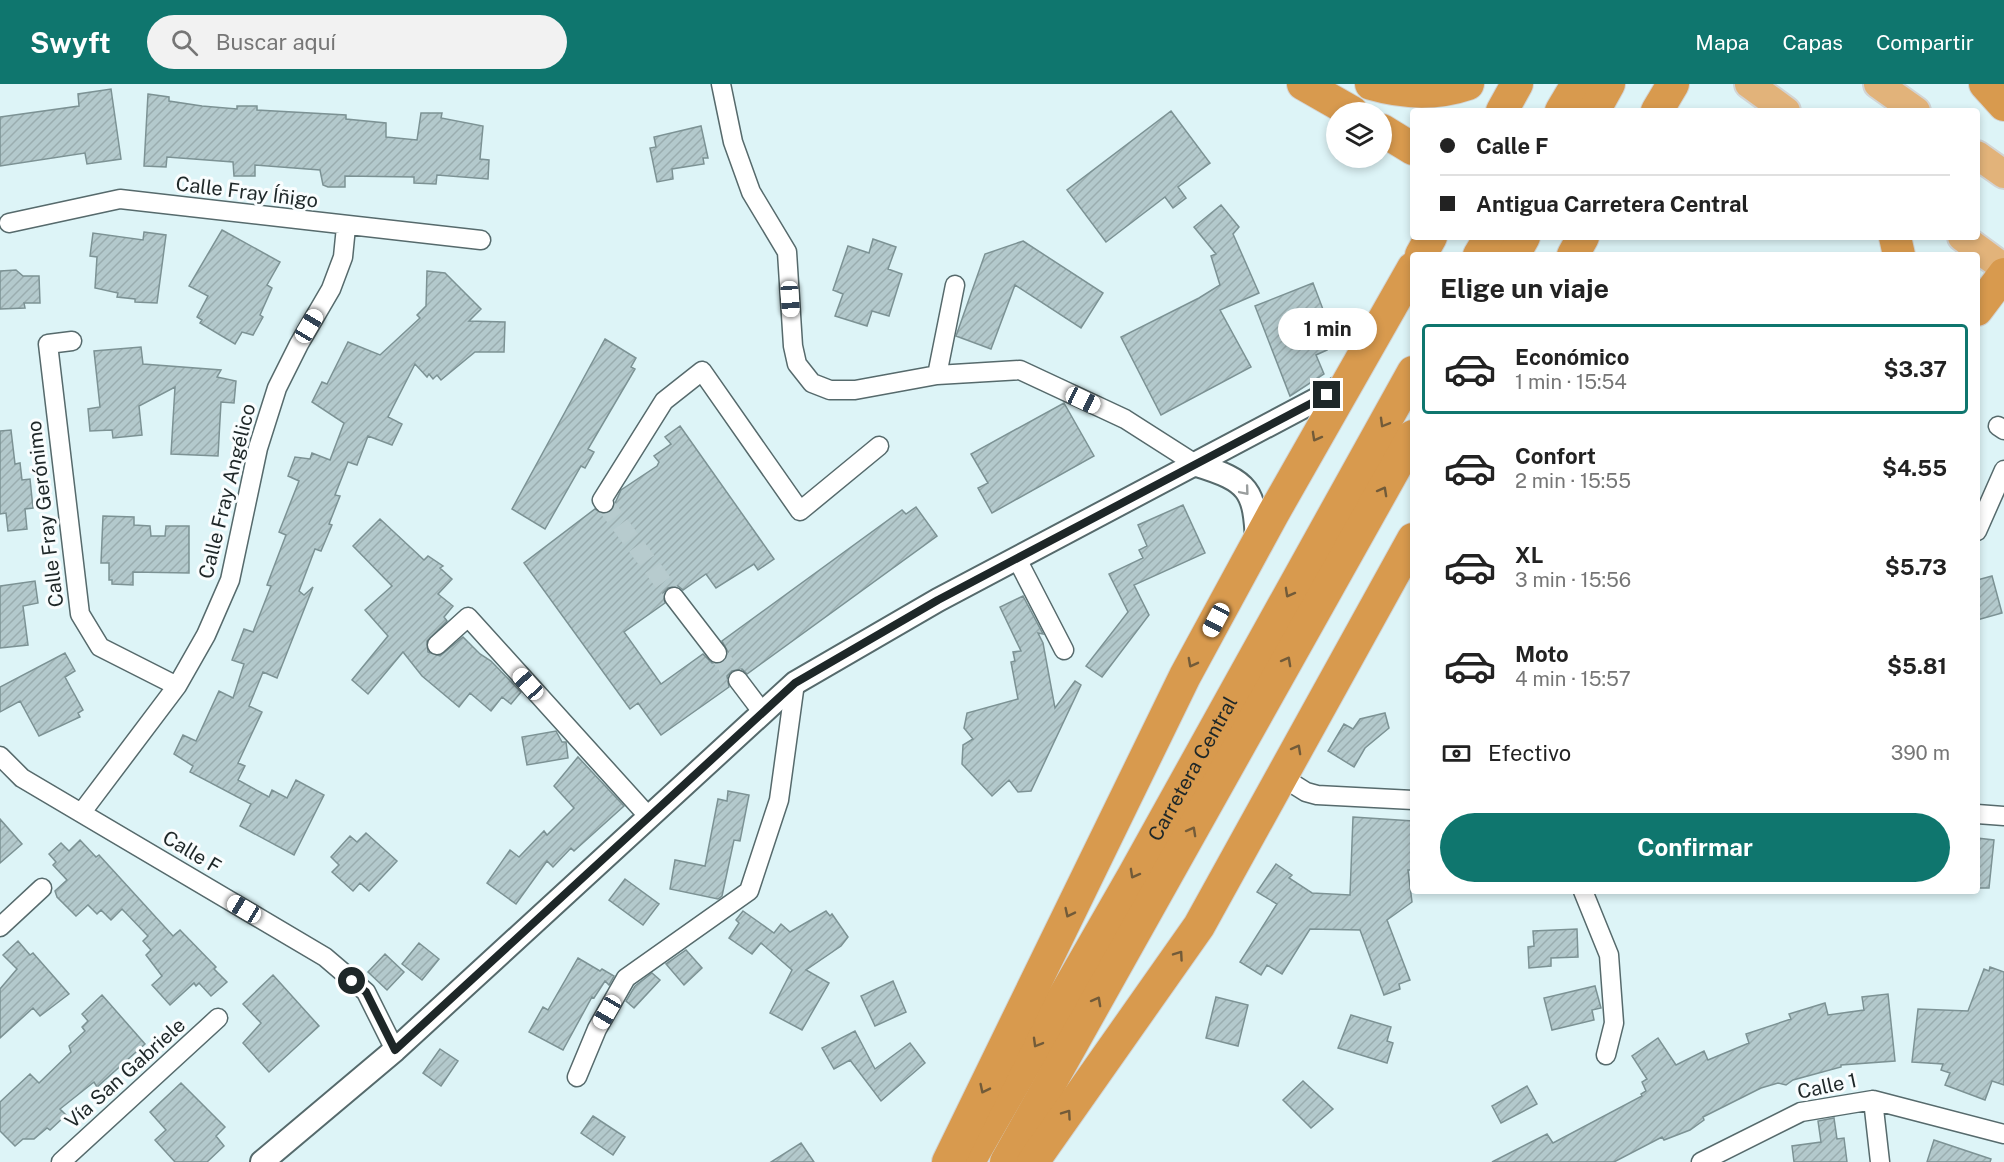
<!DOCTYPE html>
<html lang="es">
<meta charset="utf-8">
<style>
:root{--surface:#fff;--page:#f2f2f2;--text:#222;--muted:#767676;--line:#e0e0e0;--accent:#0f766e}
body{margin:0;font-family:"Public Sans",sans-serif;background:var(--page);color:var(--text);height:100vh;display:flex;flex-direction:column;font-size:22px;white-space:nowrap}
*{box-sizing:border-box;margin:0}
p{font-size:20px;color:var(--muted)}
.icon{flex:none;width:33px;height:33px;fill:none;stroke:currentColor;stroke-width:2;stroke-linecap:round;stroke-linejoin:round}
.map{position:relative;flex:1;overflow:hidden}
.details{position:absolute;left:1410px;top:168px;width:570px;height:642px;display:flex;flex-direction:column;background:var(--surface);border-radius:6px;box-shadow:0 3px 9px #0003}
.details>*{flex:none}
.banner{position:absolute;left:1410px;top:24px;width:570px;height:132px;border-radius:6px;box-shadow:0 3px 9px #0003;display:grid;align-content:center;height:132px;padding:0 30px;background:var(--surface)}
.fabs{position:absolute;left:1326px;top:18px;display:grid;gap:12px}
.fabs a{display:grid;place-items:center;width:66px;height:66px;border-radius:50%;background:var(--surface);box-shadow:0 3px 9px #0003;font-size:30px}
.end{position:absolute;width:27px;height:27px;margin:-14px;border:8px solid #1e2728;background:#fff;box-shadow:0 0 0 3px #fff}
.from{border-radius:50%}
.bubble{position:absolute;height:42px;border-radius:21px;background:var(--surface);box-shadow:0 3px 9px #0003;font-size:20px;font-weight:700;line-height:42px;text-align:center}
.car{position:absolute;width:18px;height:36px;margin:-18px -9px;border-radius:8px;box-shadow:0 0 4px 2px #0007;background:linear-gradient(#fff 24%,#345 0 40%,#fff 0 76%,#345 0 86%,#fff 0)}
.banner b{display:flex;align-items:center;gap:21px;height:57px;font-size:22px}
.banner b+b{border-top:2px solid var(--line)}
.banner i{width:15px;height:15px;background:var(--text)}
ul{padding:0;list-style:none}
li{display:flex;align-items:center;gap:18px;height:90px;margin:0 12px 9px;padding:0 18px;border:3px solid transparent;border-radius:6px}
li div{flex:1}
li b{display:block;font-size:22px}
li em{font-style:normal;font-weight:700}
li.current{border-color:var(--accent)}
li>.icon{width:54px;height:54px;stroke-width:1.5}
h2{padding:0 30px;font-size:27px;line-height:72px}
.pay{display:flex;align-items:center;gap:15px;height:66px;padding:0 30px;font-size:22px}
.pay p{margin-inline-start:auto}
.button{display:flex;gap:12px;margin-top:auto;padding:12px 30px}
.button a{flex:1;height:69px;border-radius:36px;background:var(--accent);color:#fff;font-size:24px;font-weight:700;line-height:69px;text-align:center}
header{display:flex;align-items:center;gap:36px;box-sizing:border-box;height:84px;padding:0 30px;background:var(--accent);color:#fff}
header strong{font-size:28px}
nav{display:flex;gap:33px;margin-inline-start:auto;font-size:21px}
.search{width:420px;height:54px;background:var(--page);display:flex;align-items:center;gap:15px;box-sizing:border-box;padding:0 21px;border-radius:33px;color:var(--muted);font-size:22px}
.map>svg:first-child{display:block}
.building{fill:url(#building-hatch);stroke:#7c9294;stroke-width:1.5}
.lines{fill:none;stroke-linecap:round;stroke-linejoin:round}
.minor-tunnel{stroke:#b7cbce;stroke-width:18;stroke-dasharray:18 9;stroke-linecap:butt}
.minor-casing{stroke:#566a6c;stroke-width:21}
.tertiary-casing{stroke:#566a6c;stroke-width:26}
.primary-casing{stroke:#d2d4d4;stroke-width:32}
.trunk-casing{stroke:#d2d4d4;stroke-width:34}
.minor{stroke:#fff;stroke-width:18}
.tertiary{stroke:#fff;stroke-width:22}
.primary{stroke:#e2b37a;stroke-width:28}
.trunk{stroke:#d89a4e;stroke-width:32}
.oneway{stroke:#725b39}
.oneway2{stroke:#9a9e9e}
.route{stroke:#1e2728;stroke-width:8}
.labels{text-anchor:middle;stroke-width:6;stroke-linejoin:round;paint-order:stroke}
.street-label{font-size:20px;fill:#1e2728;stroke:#f9fdfe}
</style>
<header>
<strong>Swyft</strong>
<div class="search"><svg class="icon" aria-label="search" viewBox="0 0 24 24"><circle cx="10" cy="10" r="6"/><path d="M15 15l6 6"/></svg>Buscar aquí</div>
<nav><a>Mapa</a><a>Capas</a><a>Compartir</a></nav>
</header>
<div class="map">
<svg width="2004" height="1078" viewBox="0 0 2004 1078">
<defs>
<pattern id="building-hatch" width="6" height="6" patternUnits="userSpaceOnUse" patternTransform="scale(1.5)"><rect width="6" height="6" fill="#b3c9cc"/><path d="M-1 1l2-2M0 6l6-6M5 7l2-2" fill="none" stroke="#9aadaf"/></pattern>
</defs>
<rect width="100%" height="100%" fill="#ddf4f7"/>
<path class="building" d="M 111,5 L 121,75 L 87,80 L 85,69 L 0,82 L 0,33 L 79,22 L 78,10 Z
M 148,10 L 169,13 L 169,17 L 202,22 L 237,25 L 237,22 L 257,22 L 257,26 L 346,31 L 346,35 L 386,39 L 386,53 L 417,56 L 421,29 L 442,29 L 441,34 L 483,42 L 480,75 L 489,76 L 488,95 L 437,91 L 436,100 L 414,99 L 414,93 L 345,92 L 345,103 L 328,103 L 323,101 L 320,86 L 255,81 L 255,92 L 234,92 L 233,78 L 167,73 L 166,83 L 144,82 Z
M 1171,27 L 1210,79 L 1178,103 L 1186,114 L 1173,124 L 1165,113 L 1106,158 L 1067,106 Z
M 701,42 L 708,74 L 703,74 L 704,80 L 672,85 L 673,95 L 657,98 L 650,64 L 656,63 L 654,53 Z
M 1221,121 L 1239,143 L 1233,150 L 1259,209 L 1220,226 L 1251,283 L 1161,331 L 1121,253 L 1199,214 L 1220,201 L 1211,172 L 1216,170 L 1194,143 Z
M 222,146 L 280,178 L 267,201 L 272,204 L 260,231 L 263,233 L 253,251 L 242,248 L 235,260 L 200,239 L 202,236 L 197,233 L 208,212 L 189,202 Z
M 144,148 L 166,151 L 157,219 L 135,218 L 135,215 L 117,213 L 118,209 L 95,204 L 97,173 L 90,172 L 93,149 L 143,156 Z
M 873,155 L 896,163 L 888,185 L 902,190 L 889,232 L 872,227 L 867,242 L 835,232 L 843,210 L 833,206 L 848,162 L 869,169 Z
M 1023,157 L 1103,209 L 1081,244 L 1015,201 L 991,265 L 956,252 L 985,170 Z
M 16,186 L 23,192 L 39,192 L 40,219 L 24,219 L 25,224 L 0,225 L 0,187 Z
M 427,187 L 445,189 L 481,225 L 469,237 L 505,238 L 504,268 L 475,268 L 441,296 L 437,291 L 433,295 L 429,290 L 427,293 L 415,280 L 388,333 L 402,340 L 392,361 L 368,352 L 357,381 L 348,378 L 335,411 L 340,412 L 329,440 L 332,441 L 321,467 L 315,465 L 299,507 L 304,511 L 313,503 L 277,594 L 263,588 L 249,622 L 262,628 L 238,679 L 245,682 L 238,696 L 269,713 L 272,706 L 287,714 L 296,696 L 324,711 L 294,771 L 240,742 L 251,720 L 190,688 L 193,682 L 174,670 L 183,651 L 196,657 L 219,607 L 233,614 L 244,580 L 232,576 L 244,545 L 253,548 L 271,502 L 267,501 L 286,451 L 279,448 L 299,397 L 288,392 L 295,373 L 310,375 L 312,369 L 330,376 L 344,339 L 312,318 L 322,298 L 327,300 L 348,258 L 380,271 L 420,234 L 417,231 L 426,222 Z
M 1313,199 L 1324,228 L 1314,232 L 1327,266 L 1316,271 L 1324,290 L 1290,312 L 1255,222 Z
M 605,255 L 636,274 L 631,283 L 635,285 L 588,365 L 594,368 L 585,384 L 581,382 L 545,445 L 512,425 Z
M 141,263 L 143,280 L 221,286 L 217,293 L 236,297 L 234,319 L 221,318 L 218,372 L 171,370 L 175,303 L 139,322 L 142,351 L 113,354 L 112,346 L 90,347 L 88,325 L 100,323 L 94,267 Z
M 1064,319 L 1094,372 L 992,429 L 978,404 L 988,399 L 971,370 Z
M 680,342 L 774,475 L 758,486 L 754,480 L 716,504 L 706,490 L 683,506 L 678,502 L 668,504 L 663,509 L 665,519 L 624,548 L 661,600 L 703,570 L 712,579 L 723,578 L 728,568 L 722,557 L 902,426 L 906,430 L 916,423 L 937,452 L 747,590 L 742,585 L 732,587 L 727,592 L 729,603 L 661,651 L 638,619 L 630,625 L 524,479 L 595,425 L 604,430 L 611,428 L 621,406 L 657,382 L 659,378 L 654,372 L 671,360 L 665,353 Z
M 11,346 L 15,380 L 20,379 L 22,396 L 30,395 L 33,424 L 25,425 L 27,445 L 8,447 L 6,429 L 0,430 L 0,347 Z
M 1183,421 L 1205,469 L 1134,501 L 1149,531 L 1102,593 L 1086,582 L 1128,528 L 1109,490 L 1143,474 L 1139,466 L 1147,462 L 1138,441 Z
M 103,432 L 134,433 L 134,441 L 150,442 L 151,452 L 165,452 L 166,442 L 189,442 L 189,489 L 133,488 L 133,501 L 112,500 L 112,496 L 109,496 L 109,479 L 101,479 Z
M 380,435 L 424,476 L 428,472 L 443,482 L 440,484 L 452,495 L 438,510 L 453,522 L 444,533 L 447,537 L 427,557 L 428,568 L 440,572 L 463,553 L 480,570 L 491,577 L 521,608 L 511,620 L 502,613 L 491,627 L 470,609 L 459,623 L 422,592 L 403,568 L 368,610 L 352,596 L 388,552 L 365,526 L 392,502 L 353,462 Z
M 1992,492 L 2002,529 L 1977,536 L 1977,496 Z
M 35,497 L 38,519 L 23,522 L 28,561 L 0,564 L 0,502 Z
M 1023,512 L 1043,550 L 1038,549 L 1043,559 L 1055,624 L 1075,597 L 1081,601 L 1031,707 L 1018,708 L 1009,696 L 992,712 L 962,680 L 963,661 L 973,655 L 964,644 L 967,629 L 1018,615 L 1011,578 L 1015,577 L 1013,568 L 1021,567 L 1000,523 Z
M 65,569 L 75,587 L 65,593 L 83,626 L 78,629 L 80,633 L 39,652 L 20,617 L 0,628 L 0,603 Z
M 1385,629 L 1389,644 L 1365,664 L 1354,683 L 1328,667 L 1344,640 L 1353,645 L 1360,635 Z
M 556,647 L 562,658 L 566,658 L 568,674 L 527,681 L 522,653 Z
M 578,673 L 624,722 L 574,767 L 571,764 L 553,783 L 547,777 L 516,820 L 487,799 L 510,766 L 519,773 L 544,747 L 547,751 L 574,724 L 554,702 Z
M 728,707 L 749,711 L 740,757 L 734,756 L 722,812 L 718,815 L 670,805 L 675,776 L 705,782 L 718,715 L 727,717 Z
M 1353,733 L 1413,737 L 1412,786 L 1408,786 L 1412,818 L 1387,836 L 1410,896 L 1399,900 L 1400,905 L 1384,911 L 1360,846 L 1310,845 L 1282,890 L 1267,881 L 1261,891 L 1240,878 L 1277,820 L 1257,808 L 1276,780 L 1292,791 L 1289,794 L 1312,809 L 1350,811 Z
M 0,735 L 22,760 L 0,779 Z
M 366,749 L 397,777 L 369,807 L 360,799 L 353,807 L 332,788 L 339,781 L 331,773 L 350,752 L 357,758 Z
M 1977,754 L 1994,756 L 1989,804 L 1977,804 Z
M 80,756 L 96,773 L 99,771 L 173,852 L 180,846 L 216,883 L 214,885 L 227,898 L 211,912 L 199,899 L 196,902 L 194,899 L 170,921 L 152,901 L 162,892 L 146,871 L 151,866 L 143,857 L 148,852 L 122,825 L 111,836 L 101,826 L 97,830 L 88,821 L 76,832 L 57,813 L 55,807 L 67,796 L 53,781 L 56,778 L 49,770 L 61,759 L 69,767 Z
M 625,795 L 659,820 L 643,841 L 609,816 Z
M 743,827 L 774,849 L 781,840 L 790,848 L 826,827 L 830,832 L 832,830 L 848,853 L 841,862 L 806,886 L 829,899 L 802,946 L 770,929 L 792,886 L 761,859 L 752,870 L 729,854 L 739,839 L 736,836 Z
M 1577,845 L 1578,873 L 1551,874 L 1551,882 L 1529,884 L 1528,863 L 1534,862 L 1533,847 Z
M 18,857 L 30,871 L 33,869 L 69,910 L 40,932 L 33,924 L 0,954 L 0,905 L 17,885 L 3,871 Z
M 419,859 L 439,875 L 422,896 L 402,880 Z
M 686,866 L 702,884 L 684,901 L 666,880 Z
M 385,870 L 404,888 L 387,906 L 368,888 Z
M 578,874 L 600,887 L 602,885 L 614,892 L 609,901 L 605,897 L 594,914 L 592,913 L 563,966 L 529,948 L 543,923 L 548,926 Z
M 1990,883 L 2004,888 L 2004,1001 L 1992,997 L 1985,1016 L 1945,1001 L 1950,989 L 1941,986 L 1943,980 L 1912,978 L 1918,925 L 1968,927 L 1984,885 L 1989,887 Z
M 652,889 L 660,896 L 634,924 L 626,917 L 635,902 Z
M 273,891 L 319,942 L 269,988 L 243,959 L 261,939 L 243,920 Z
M 893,897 L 906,928 L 875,942 L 861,912 Z
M 1595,902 L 1601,924 L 1592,926 L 1594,936 L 1552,946 L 1544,914 Z
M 1888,910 L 1895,977 L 1841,981 L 1841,983 L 1793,996 L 1786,1001 L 1778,999 L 1761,1004 L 1703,1033 L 1704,1036 L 1690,1046 L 1664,1056 L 1662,1053 L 1614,1078 L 1492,1078 L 1547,1050 L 1553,1059 L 1642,1012 L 1641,1010 L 1646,1007 L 1642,998 L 1647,995 L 1632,972 L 1658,954 L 1676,981 L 1704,967 L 1708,976 L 1749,959 L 1746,950 L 1791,935 L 1789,930 L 1825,919 L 1828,931 L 1864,926 L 1862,913 Z
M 102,911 L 145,960 L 97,1003 L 94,998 L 60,1025 L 66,1031 L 50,1046 L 47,1044 L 34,1055 L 23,1055 L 15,1062 L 0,1047 L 0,1018 L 30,990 L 39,999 L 71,968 L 69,962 L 85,947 L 82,943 L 88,937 L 82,930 Z
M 1216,913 L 1248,921 L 1238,962 L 1206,954 Z
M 1351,931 L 1391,943 L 1387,957 L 1393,959 L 1387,979 L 1338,964 Z
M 855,947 L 875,985 L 910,959 L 925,979 L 881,1017 L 850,976 L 834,985 L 822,964 Z
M 440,965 L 458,977 L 441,1002 L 423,989 Z
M 1303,997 L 1333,1025 L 1311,1044 L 1283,1016 Z
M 181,999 L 225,1043 L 216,1052 L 224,1062 L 207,1078 L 175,1078 L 155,1056 L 166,1046 L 150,1028 Z
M 1527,1002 L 1537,1020 L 1501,1039 L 1492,1022 Z
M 593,1032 L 625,1053 L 613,1071 L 581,1049 Z
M 1834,1034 L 1837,1055 L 1844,1054 L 1847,1078 L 1794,1078 L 1792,1062 L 1821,1058 L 1818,1037 Z
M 1934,1056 L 1991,1075 L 1990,1078 L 1927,1078 Z
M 801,1059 L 814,1078 L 771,1078 Z"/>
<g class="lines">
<path class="minor-tunnel" d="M 604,419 L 674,513
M 717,569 L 738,596"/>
<g class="minor-casing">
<path id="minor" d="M 721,0 L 733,58 L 751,108 L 787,168 L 793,262 L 797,280 L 812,299 L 830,306 L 855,306 L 937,291 L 1020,286 L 1125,335 L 1197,381
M 9,139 L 120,115 L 481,156
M 72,257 L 48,260 L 80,530 L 100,563 L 177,602
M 937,291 L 955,201
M 1998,342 L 2004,346
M 604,419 L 602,416 L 664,317 L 702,287 L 800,427 L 879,362
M 1977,447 L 2004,386
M 1017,475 L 1064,566
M 674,513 L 717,569
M 437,561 L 468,533 L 649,733
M 738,596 L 763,629
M 0,672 L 22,694 L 325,873 L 366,908 L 395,966
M 1282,693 L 1306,708 L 1317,711 L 1413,716
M 82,728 L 177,602 L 206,551 L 230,496 L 258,364 L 277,304 L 299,260 L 331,205 L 343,173 L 346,143
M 1977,730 L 2004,732
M 1583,807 L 1609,871 L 1614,939 L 1606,971
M 0,843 L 42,804
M 577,993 L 597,945 L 626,894 L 749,807 L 779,716 L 795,599
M 1873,1016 L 1880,1078
M 61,1078 L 218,934
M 1701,1078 L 1801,1028 L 1873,1016 L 2004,1050"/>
</g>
<g class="tertiary-casing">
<path id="tertiary" d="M 1197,381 C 1249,397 1255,406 1257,459
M 262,1078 L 395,966 L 795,599 L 938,516 L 1344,301"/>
</g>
<g class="primary-casing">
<path id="primary" d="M 1749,0 L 1786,27
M 1878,0 L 1916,27
M 1977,71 L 2004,90
M 1962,153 L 2004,184"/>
</g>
<g class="trunk-casing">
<g id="trunk">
<path d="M 1303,0 L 1352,28"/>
<path d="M 1371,0 C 1402,9 1436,11 1468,0"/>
<path d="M 1985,0 L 2004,21"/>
<path d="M 1502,27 L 1517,0"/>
<path d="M 1561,27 L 1577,0"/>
<path d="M 1594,27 L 1609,0"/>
<path d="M 1657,27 L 1673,0"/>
<path d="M 1382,46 L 1413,65"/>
<path d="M 1895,153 L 1899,171"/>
<path d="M 1421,171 L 1431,153"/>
<path d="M 1479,171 L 1490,153"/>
<path d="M 1514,171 L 1524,153"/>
<path d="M 1573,171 L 1583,153"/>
<path d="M 1977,226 L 2004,190"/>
<path id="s1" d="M 971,1074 L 1133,792 L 1413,288"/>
<path d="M 948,1078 L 1185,592 L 1273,430 L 1413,184"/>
<path d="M 1006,1078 L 1413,352"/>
<path d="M 1033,1078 L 1199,842 L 1413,455"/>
</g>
</g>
<use href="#minor" class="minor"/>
<use href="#tertiary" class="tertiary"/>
<use href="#primary" class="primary"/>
<use href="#trunk" class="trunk"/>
</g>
<defs><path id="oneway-chevron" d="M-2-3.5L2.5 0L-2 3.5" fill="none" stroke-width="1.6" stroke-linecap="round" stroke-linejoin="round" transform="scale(1.5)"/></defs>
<g class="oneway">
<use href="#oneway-chevron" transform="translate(1384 339) rotate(120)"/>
<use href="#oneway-chevron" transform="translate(1316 353) rotate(119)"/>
<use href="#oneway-chevron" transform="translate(1383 407) rotate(-61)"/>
<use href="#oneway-chevron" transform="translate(1289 509) rotate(119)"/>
<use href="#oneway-chevron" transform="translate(1287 577) rotate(-61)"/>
<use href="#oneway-chevron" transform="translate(1192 579) rotate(118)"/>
<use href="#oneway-chevron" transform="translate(1297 665) rotate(-61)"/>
<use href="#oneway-chevron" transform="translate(1192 747) rotate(-61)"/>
<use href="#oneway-chevron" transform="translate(1134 790) rotate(119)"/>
<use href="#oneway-chevron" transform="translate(1069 829) rotate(116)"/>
<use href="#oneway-chevron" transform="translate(1179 871) rotate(-55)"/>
<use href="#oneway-chevron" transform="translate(1097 917) rotate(-61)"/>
<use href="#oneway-chevron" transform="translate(1037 959) rotate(120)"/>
<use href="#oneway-chevron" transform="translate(984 1005) rotate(116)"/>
<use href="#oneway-chevron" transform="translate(1067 1030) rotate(-55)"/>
</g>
<use class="oneway2" href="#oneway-chevron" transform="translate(1245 407) rotate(50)"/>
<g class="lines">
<path class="route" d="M 352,897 L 366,908 L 395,966 L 795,599 L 938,516 L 1327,311"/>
</g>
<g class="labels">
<g class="street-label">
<text transform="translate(247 108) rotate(7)" y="7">Calle Fray Íñigo</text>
<text transform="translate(227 407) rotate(-76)" y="7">Calle Fray Angélico</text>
<text transform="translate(45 430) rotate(-97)" y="7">Calle Fray Gerónimo</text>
<text dy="7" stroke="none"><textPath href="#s1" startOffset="448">Carretera Central</textPath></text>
<text transform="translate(192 768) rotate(31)" y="7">Calle F</text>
<text transform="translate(125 989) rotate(-42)" y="7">Vía San Gabriele</text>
<text transform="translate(1827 1002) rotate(-12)" y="7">Calle 1</text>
</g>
</g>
</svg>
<div class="fabs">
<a><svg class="icon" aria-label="layers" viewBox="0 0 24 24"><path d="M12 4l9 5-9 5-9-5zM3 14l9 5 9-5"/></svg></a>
</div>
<i class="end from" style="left:352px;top:897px"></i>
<i class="end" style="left:1327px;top:311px"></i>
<div class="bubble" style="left:1278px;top:224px;width:99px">1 min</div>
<i class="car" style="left:790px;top:215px;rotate:176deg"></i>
<i class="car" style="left:309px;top:242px;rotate:31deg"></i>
<i class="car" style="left:1083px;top:316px;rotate:115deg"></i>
<i class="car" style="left:1216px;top:536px;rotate:208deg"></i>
<i class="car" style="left:528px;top:600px;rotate:318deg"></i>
<i class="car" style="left:244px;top:825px;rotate:301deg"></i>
<i class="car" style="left:607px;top:928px;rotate:210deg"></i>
<div class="banner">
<b><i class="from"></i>Calle F</b>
<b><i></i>Antigua Carretera Central</b>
</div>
<section class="details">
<h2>Elige un viaje</h2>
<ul>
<li class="current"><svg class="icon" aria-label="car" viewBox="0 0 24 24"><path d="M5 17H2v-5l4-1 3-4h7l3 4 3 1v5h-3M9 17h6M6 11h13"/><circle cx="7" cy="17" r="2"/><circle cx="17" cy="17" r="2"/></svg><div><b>Económico</b><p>1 min · 15:54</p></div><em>$3.37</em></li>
<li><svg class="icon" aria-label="car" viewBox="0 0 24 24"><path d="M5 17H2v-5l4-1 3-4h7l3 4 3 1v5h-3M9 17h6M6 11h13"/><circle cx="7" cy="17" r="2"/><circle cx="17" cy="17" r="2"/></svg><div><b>Confort</b><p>2 min · 15:55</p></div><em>$4.55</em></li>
<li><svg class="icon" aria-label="car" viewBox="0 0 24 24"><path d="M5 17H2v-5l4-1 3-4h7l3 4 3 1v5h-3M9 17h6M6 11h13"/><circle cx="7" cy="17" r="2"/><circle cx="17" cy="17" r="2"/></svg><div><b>XL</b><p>3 min · 15:56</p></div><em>$5.73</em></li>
<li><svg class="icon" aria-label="car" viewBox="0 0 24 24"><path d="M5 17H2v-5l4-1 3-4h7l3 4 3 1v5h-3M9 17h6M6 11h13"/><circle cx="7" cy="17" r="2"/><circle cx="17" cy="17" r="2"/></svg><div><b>Moto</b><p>4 min · 15:57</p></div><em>$5.81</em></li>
</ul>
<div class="pay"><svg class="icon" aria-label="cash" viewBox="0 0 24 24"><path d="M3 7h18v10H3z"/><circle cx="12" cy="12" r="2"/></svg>Efectivo<p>390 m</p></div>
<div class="button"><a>Confirmar</a></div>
</section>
</div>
